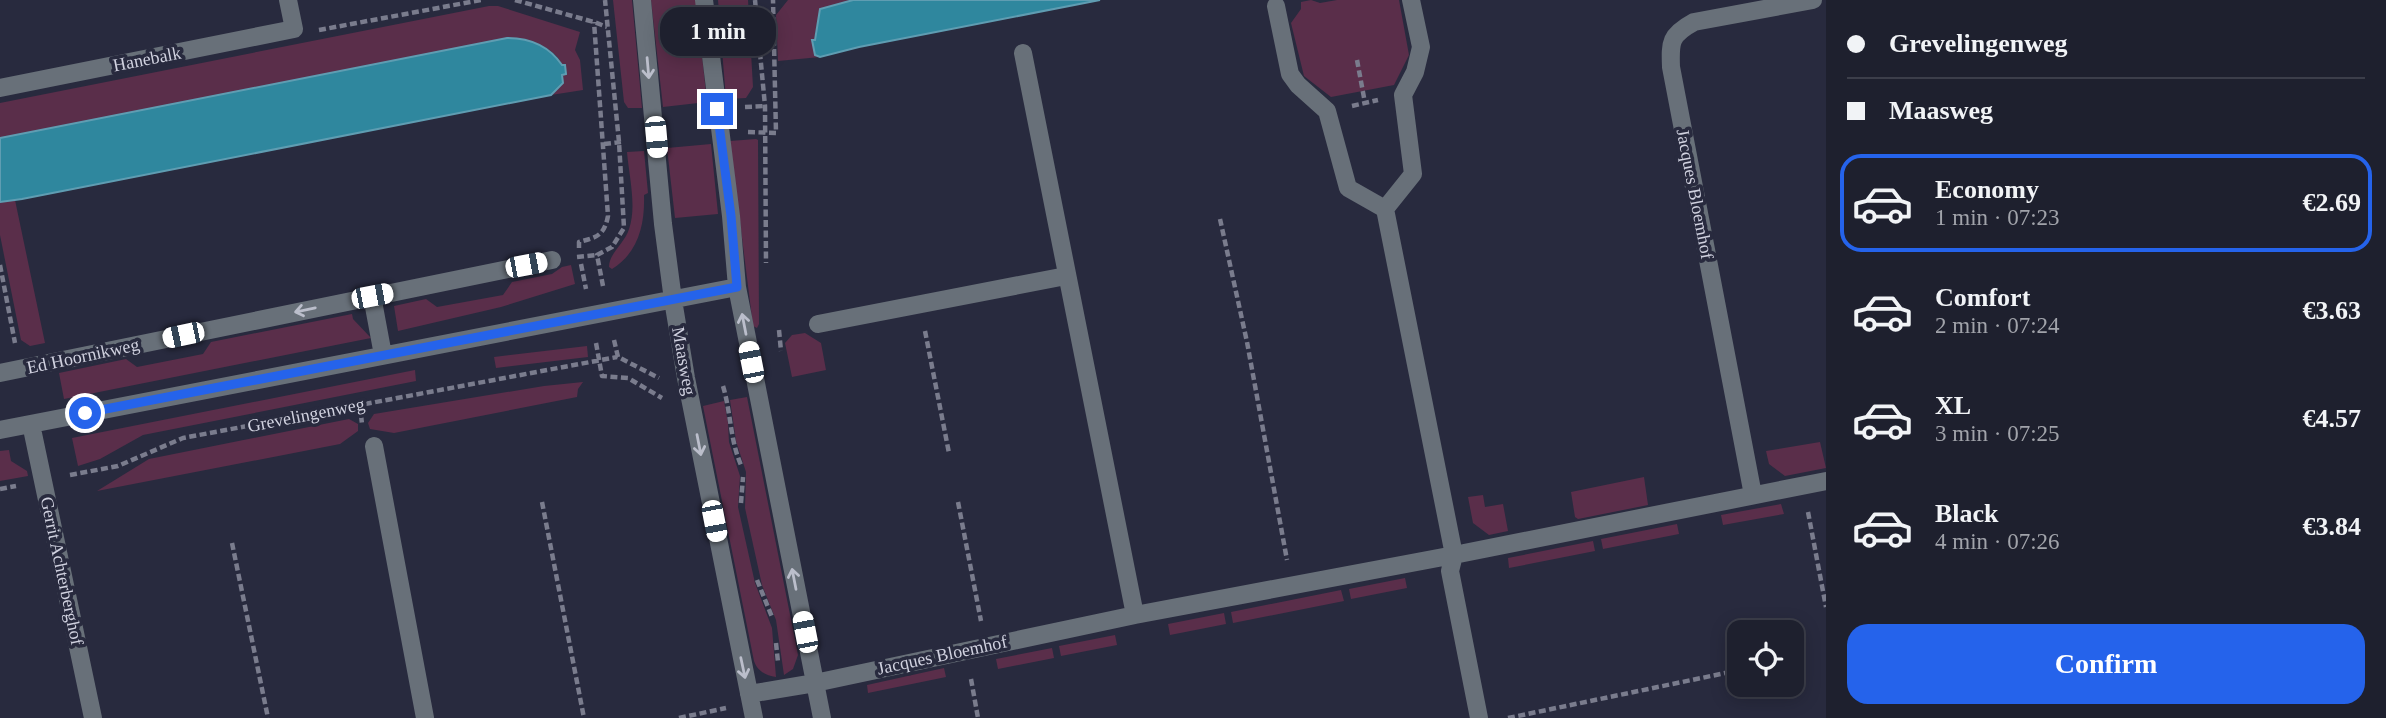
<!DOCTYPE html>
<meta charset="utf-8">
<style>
:root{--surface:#1e202e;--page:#262836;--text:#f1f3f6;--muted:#a1a3aa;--line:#3c3e4a;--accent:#2563eb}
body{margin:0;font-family:"Times New Roman",serif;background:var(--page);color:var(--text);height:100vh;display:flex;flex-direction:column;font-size:26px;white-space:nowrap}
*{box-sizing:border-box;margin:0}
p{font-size:23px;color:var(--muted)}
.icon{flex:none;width:38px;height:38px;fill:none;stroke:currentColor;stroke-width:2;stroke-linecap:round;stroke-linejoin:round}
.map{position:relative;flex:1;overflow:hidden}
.drawer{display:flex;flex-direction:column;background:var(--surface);width:560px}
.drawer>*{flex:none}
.top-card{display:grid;align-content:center;height:154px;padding:0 21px;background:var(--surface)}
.controls{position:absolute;left:1727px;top:620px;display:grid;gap:14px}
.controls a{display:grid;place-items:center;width:77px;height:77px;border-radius:14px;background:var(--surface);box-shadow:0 4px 18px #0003,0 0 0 2px var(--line);font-size:35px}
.end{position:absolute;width:32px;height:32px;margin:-16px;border:9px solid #2563eb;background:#fff;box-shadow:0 0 0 4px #fff}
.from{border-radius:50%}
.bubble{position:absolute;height:49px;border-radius:21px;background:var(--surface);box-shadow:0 4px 18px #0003,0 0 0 2px var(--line);font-size:23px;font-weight:600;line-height:49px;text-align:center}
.car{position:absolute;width:21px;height:42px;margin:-21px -10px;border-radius:9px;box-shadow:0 0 5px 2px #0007;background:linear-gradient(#fff 24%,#345 0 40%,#fff 0 76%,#345 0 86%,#fff 0)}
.top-card b{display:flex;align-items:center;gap:24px;height:66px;font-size:26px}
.top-card b+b{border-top:2px solid var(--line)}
.top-card i{width:18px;height:18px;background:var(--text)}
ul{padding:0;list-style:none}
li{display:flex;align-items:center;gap:21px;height:98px;margin:0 14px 10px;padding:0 7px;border:4px solid transparent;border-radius:21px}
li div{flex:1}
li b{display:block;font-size:26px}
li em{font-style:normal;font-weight:600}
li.active{border-color:var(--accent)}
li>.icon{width:63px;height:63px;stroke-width:1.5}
.primary-button{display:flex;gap:14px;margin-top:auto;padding:14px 21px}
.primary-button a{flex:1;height:80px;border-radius:21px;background:var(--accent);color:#fff;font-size:28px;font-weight:600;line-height:80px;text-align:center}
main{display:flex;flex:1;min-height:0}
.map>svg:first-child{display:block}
.green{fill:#5a2e4a}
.water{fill:#2f879e;stroke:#5f9db2;stroke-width:2}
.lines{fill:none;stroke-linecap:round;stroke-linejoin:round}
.path{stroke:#7a7c8d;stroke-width:4.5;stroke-dasharray:7 3.5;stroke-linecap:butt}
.minor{stroke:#687079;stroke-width:18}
.oneway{stroke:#bbbecb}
.route{stroke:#2563eb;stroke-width:9}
.labels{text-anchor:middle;stroke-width:7;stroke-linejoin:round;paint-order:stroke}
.street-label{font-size:18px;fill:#d0d1df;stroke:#282a3e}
</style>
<main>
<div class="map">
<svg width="1826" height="718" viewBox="0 0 1826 718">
<rect width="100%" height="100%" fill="#282a3e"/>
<path class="green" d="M 613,0 L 632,0 L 642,108 L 628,108 L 624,102 Z
M 651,0 L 696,0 L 707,102 L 663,107 Z
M 718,0 L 748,0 L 753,87 L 746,98 L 726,99 Z
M 788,0 L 853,0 L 820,9 L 814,40 L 812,41 L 815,54 L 820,57 L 778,61 L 776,15 Z
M 1311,0 L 1320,3 L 1337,0 L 1399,0 L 1409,55 L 1394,85 L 1331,97 L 1304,76 L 1291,23 L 1301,9 L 1301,2 Z
M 489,6 L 498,6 L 580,32 L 575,50 L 580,60 L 583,90 L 551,95 L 563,83 C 562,78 563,70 562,65 C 555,46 525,38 507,38 L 0,138 L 0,103 Z
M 756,139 L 758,140 L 759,324 L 757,328 L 753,326 L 730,141 Z
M 711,144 L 718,214 L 675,218 L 667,148 Z
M 644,151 L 648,193 L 644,195 C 645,225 638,253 612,269 L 609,267 C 609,253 625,243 629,229 C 637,206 629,176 627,152 Z
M 15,200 L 45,343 L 30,346 L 21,340 L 0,235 L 0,202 Z
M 571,265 L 575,284 L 501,307 L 398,331 L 394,306 L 426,299 L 437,307 L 503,295 L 512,282 L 552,274 L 562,267 Z
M 352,314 L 353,319 L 371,338 L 64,399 L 59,373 L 126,359 L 137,367 L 203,354 L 211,342 Z
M 805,333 L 821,343 L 826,370 L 792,377 L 785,343 L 792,335 Z
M 587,346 L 588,357 L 496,368 L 494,357 Z
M 415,370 L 416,381 L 143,435 L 100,459 L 78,466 L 72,438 Z
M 583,382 L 578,389 L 577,397 L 394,433 L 370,429 L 368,423 L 374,414 L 544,386 Z
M 747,397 L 798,655 L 793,669 L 784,675 L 776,620 L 762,585 L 745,508 L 746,472 L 736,441 L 730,400 Z
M 724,401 L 728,423 L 729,442 L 740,476 L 738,507 L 755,583 L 772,628 L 776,677 C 766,675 758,672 754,661 L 703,406 Z
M 349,419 L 358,424 L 358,431 L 340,444 L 97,491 L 149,459 Z
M 1820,442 L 1826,468 L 1785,476 L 1769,464 L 1766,451 Z
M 9,450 L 11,461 L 27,471 L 28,476 L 0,481 L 0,451 Z
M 1644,477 L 1648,505 L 1578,519 L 1575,517 L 1571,492 Z
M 1483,495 L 1485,507 L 1503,504 L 1508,531 L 1489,535 L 1473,523 L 1468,497 Z
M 1781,504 L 1784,514 L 1723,525 L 1721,515 Z
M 1677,524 L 1679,534 L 1603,549 L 1601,539 Z
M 1593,541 L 1595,551 L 1509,568 L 1508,558 Z
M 1405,578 L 1407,588 L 1351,599 L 1349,589 Z
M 1341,590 L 1344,601 L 1233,623 L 1231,612 Z
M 1224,613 L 1226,624 L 1170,635 L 1168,624 Z
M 1115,635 L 1117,645 L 1061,656 L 1059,646 Z
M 1052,648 L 1054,658 L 998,669 L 996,659 Z
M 944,668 L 946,677 L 868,693 L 867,685 Z"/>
<path class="water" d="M 853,0 L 1100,0 L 859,47 L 820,57 L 815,55 L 812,40 L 815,40 L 820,9 Z
M 507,38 C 530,38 549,46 562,65 L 565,65 L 566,74 L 562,75 L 563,83 L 551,95 L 22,199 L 0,202 L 0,138 Z"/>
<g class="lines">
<path class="path" d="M 515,0 L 594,22 L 607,27
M 755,0 L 765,106 L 766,263
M 319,30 L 481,0
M 1357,60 L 1365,103
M 1352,106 L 1378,100
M 745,107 L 765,106
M 748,132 L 776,133 L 773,0
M 604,144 L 621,142
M 1220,219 L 1247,342 L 1287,560
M 579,248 L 579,242 C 597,237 604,236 608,216 L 594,22
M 577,257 L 597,255
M 581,264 L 586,289
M 0,265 L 15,343
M 603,286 L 597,255 L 612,247 L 624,228 L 619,142 L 605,0
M 779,330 L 781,351
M 925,331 L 949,453
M 614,340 L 618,357 L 659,378
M 596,343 L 602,376 L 628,378 L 662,398
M 723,386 C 731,413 730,440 741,465
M 360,405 L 362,424
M 70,475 L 118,466 L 183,438 L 617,357
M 0,489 L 16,486
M 542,502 L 584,718
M 958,502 L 981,621
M 741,503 L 743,477
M 1808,512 L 1826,607
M 232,543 L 268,718
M 757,580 L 772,617
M 776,643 L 778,662
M 971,679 L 978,718
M 679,718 L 726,708
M 1508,718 L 1740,670"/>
<path class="minor" d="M 642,0 L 663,224 L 673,300 L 686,378 L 754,718
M 704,0 L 731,216 L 737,287 L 822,718
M 1276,6 L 1290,74 L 1298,85 L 1327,111 L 1348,188 L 1385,209 L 1413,174 L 1403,95 L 1415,72 L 1421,47 L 1411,0
M 1023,53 L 1135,615
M 0,88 L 294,29 L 288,0
M 1385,209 L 1454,555 L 1450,571 L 1479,718
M 372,296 L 383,355
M 818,324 L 1066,276
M 0,373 L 552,260
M 31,424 L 93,718
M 0,430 L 737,287
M 374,446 L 425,718
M 1753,495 L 1671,67 C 1670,42 1670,35 1694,22 L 1813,0
M 749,694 L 815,683 L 1135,615 L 1454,555 L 1826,481"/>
</g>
<defs><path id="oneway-shaft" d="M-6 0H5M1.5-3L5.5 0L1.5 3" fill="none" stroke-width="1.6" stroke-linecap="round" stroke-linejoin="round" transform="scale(1.75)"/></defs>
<g class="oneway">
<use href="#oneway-shaft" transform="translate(648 68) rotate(85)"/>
<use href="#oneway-shaft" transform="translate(305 310) rotate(168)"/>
<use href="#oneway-shaft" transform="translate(744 324) rotate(-101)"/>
<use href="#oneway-shaft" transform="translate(699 445) rotate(79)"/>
<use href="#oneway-shaft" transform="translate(794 579) rotate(-101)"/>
<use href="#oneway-shaft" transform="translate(743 668) rotate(78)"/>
</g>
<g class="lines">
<path class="route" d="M 85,413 L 737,287 L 731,216 L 717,109"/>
</g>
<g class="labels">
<g class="street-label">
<text transform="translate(147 59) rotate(-11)" y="6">Hanebalk</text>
<text transform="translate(1695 194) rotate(79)" y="6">Jacques Bloemhof</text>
<text transform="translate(83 356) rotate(-12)" y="6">Ed Hoornikweg</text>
<text transform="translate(684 361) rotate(80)" y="6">Maasweg</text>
<text transform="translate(306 415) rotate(-11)" y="6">Grevelingenweg</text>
<text transform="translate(62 571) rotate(78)" y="6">Gerrit Achterberghof</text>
<text transform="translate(942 655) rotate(-12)" y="6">Jacques Bloemhof</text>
</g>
</g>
</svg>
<div class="controls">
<a><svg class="icon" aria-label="locate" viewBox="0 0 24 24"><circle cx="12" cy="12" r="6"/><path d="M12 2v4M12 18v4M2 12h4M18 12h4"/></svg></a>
</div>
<i class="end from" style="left:85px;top:413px"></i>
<i class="end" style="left:717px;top:109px"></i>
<div class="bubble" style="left:660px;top:7px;width:116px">1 min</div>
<i class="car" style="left:656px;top:137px;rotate:175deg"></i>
<i class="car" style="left:526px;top:265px;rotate:79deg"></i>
<i class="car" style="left:372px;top:296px;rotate:79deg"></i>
<i class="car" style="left:183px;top:335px;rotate:258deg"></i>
<i class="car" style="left:751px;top:362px;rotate:349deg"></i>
<i class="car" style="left:714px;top:521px;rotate:169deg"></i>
<i class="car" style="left:805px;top:632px;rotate:349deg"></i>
</div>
<section class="drawer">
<div class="top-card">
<b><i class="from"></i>Grevelingenweg</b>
<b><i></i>Maasweg</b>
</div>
<ul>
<li class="active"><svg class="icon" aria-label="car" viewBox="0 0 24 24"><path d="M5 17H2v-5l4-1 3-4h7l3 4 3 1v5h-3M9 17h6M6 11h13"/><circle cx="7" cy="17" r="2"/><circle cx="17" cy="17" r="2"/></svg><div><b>Economy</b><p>1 min · 07:23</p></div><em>€2.69</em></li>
<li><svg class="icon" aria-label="car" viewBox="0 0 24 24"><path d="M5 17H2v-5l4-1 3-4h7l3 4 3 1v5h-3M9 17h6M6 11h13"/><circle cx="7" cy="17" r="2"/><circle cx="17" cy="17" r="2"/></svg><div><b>Comfort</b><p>2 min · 07:24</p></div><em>€3.63</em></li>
<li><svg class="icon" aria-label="car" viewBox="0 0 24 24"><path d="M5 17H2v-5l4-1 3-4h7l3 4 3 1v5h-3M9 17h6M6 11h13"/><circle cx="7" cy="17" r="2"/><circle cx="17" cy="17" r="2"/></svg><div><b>XL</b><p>3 min · 07:25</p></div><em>€4.57</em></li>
<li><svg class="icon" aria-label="car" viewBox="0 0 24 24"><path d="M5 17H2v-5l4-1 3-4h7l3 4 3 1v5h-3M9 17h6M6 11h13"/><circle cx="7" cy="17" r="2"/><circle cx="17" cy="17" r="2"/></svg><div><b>Black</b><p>4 min · 07:26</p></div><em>€3.84</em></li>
</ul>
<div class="primary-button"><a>Confirm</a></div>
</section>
</main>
